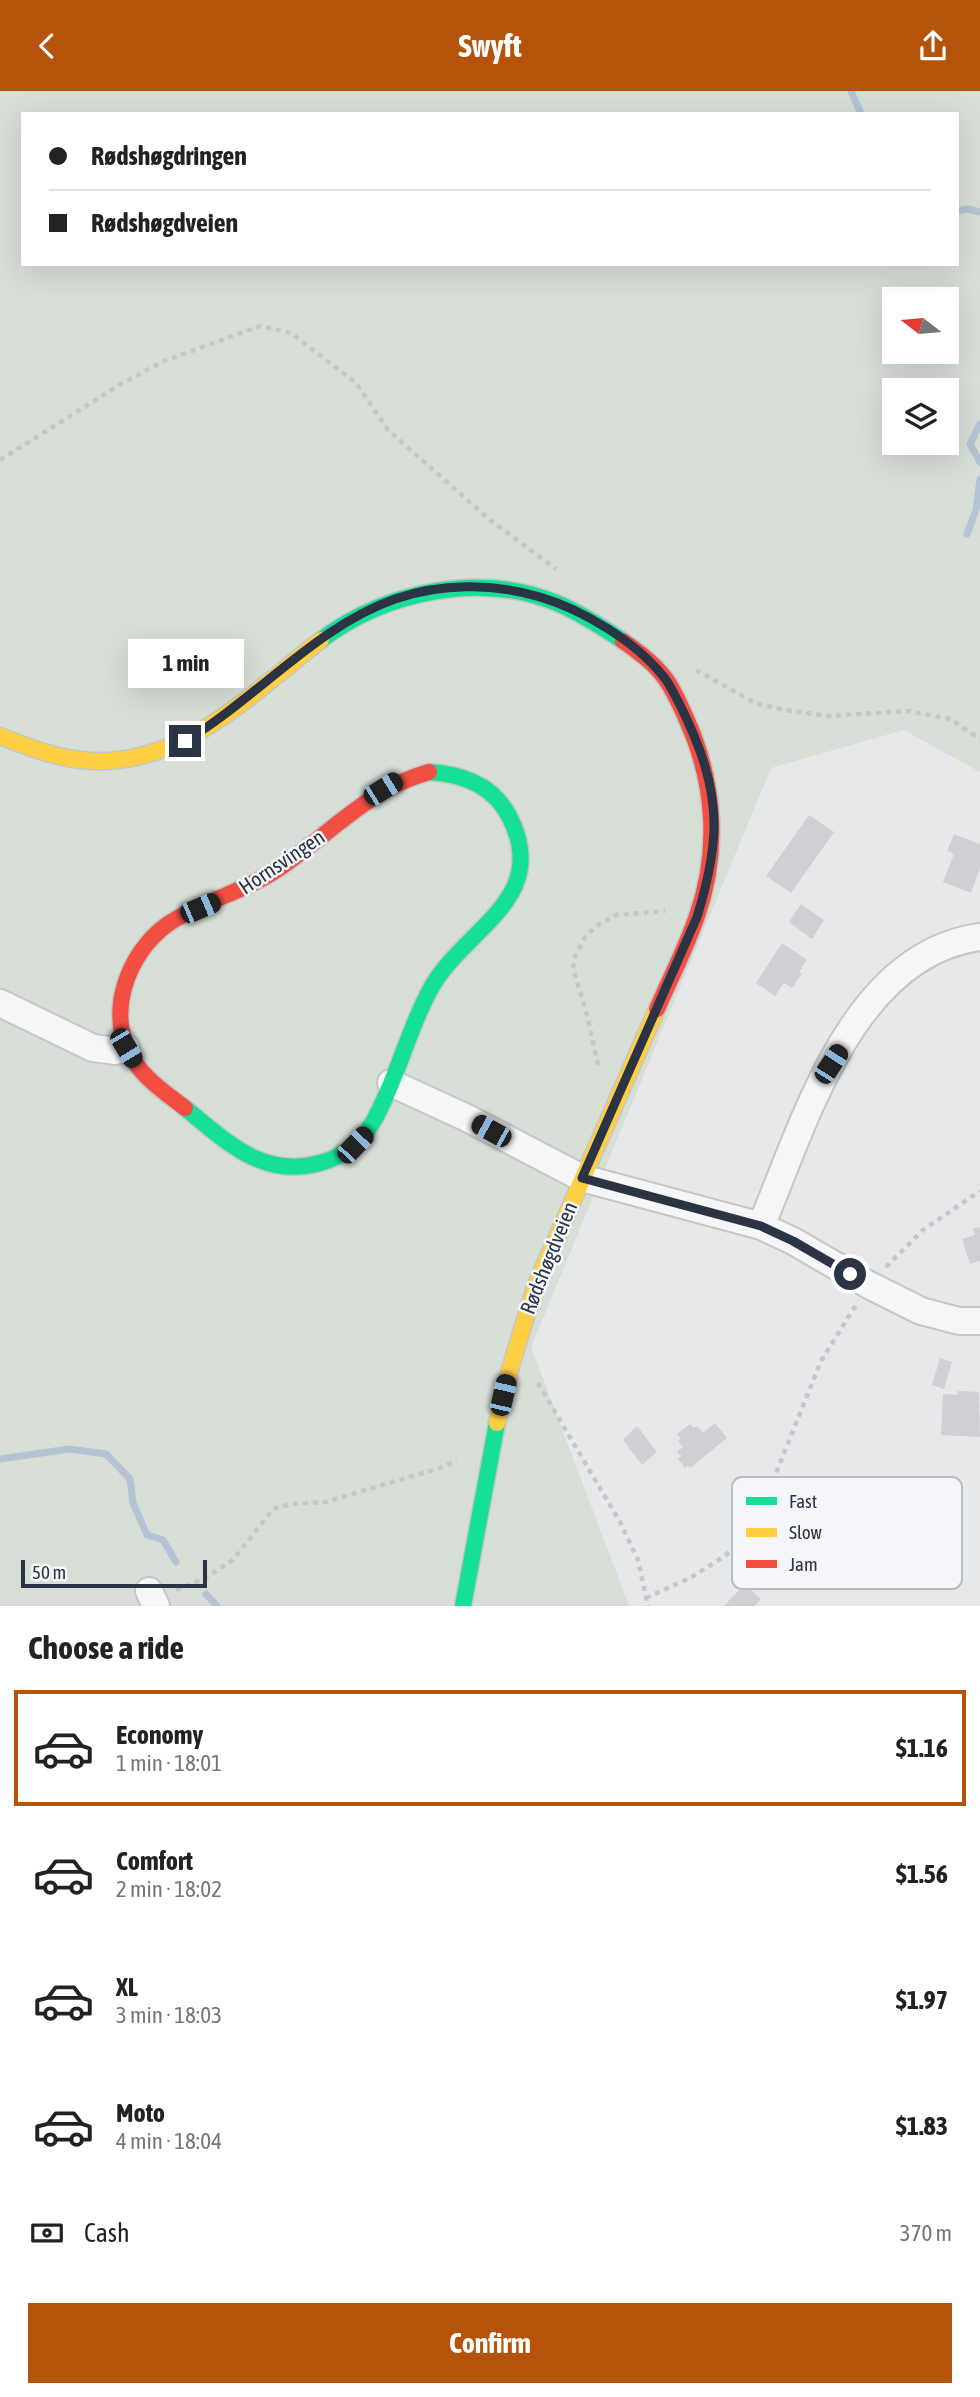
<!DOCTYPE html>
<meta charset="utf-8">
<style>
:root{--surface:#fff;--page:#f2f2f2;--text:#222;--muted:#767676;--line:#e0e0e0;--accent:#b45309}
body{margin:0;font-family:"Asap Condensed",sans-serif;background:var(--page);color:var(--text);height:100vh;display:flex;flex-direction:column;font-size:26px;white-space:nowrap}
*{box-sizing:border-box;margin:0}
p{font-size:23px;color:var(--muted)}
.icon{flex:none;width:38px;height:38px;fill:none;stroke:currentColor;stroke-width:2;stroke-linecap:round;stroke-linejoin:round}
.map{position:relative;height:1515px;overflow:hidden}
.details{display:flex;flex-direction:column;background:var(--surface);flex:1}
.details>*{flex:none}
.top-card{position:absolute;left:21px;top:21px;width:938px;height:154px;border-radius:0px;box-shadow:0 7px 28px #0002;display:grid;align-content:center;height:154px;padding:0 28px;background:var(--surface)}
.needle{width:46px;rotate:286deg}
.controls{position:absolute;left:882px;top:196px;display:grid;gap:14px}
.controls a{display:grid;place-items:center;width:77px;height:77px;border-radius:0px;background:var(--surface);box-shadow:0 7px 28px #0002;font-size:35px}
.scale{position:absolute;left:21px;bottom:18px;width:186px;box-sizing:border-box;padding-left:7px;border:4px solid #2b3445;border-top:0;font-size:19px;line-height:24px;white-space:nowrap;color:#2b3445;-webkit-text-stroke:5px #f4f6f9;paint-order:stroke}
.end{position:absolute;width:32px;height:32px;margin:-16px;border:9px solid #2b3445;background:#fff;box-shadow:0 0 0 4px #fff}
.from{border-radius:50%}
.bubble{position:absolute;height:49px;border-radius:0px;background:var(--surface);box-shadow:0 7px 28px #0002;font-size:23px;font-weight:700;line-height:49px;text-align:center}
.car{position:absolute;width:21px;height:42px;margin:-21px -10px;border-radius:9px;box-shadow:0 0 5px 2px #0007;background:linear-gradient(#222 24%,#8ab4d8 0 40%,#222 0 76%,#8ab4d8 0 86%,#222 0)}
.top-card b{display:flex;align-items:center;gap:24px;height:66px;font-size:26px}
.top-card b+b{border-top:2px solid var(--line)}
.top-card i{width:18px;height:18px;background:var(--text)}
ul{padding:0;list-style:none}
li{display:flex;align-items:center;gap:21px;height:116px;margin:0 14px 10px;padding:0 14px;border:4px solid transparent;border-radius:0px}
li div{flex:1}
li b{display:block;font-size:26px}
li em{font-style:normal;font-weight:700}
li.current{border-color:var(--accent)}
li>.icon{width:63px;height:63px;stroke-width:1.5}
h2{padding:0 28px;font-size:32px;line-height:84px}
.pay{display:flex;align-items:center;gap:18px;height:77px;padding:0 28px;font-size:26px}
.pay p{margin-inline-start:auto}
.primary-button{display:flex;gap:14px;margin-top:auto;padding:14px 28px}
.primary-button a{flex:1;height:80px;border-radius:0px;background:var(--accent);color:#fff;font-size:28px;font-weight:700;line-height:80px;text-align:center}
header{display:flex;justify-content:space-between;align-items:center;height:91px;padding:0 28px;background:var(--accent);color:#fff;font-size:32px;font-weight:700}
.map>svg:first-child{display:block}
.green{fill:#d6ded6;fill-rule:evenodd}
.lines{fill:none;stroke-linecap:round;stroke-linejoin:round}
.stream{stroke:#b4c4d5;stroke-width:7}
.building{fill:#ced0d3}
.street-casing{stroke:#c4c6c8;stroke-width:30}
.fast-casing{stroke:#c4c6c8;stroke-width:19}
.slow-casing{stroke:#c4c6c8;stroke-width:19}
.jam-casing{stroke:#c4c6c8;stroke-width:19}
.path{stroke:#c5c6ca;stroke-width:4.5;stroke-dasharray:5 5;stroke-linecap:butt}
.street{stroke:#f5f6f7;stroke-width:26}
.fast{stroke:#16e098;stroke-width:16}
.slow{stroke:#ffcf43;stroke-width:16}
.jam{stroke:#f24e42;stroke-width:16}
.route{stroke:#2b3445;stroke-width:9}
.labels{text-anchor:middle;stroke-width:5;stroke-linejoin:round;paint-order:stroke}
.street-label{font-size:21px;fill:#2b3445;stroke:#f4f6f9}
.key{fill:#f4f6f9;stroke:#b8bcc3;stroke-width:2}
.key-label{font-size:19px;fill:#2b3445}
</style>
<header><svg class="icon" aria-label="back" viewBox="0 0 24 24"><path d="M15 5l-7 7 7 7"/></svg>Swyft<svg class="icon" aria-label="share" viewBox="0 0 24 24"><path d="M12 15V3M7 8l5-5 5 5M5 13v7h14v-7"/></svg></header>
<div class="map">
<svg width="980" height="1515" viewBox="0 0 980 1515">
<rect width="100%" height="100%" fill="#e6e8ea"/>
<path class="green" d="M 0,0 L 980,0 L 980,681 L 904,639 L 771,677 L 531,1256 L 629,1515 L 0,1515 ZM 23,23 L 957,23 L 957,173 L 23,173 ZM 894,208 L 947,208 L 947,261 L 894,261 ZM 894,299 L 947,299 L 947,352 L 894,352 Z"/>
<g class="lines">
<path class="stream" d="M 851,0 L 861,23
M 957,120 L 968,118 L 980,121
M 980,333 L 970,353 L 980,371
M 967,443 L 976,419 L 980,388
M 0,1368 L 69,1358 L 106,1363 L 130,1388 L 133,1412 L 147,1444 L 163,1449 L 176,1471
M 206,1503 L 217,1515"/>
</g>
<path class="building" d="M 809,724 L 834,741 L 791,802 L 766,785 Z
M 954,743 L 980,753 L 980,777 L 971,802 L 943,791 L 954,763 L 947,760 Z
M 801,813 L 824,829 L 812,848 L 789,831 Z
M 782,852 L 807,869 L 799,881 L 802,883 L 792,897 L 784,892 L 775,905 L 756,892 Z
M 980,1136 L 980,1170 L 970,1173 L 962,1148 L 975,1144 L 973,1138 Z
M 940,1267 L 952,1271 L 944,1298 L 932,1294 Z
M 958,1300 L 979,1301 L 980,1346 L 941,1344 L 943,1303 L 957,1304 Z
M 715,1332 L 727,1347 L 690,1377 L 688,1374 L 685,1377 L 678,1368 L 681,1365 L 677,1361 L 683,1356 L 678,1350 L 681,1348 L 677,1343 L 690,1333 L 694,1337 L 697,1335 L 703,1342 Z
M 637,1335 L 657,1361 L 642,1374 L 623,1349 Z
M 745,1493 L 761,1508 L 755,1515 L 724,1515 Z"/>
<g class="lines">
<g class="street-casing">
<path id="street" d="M 0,912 L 93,957 L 115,960 L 126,957
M 391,992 L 467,1027 L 582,1087 L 761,1135 L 793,1150 L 869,1194 L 921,1220 L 959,1230 L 980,1230
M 761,1135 C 804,1034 851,863 980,846
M 149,1500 L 156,1515"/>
</g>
<g class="fast-casing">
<path id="fast" d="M 321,549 C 386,500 482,480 559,513 C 582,523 602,536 623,550
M 185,1017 C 226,1050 262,1088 320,1072 C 343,1066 361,1051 373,1031 C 397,989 407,941 430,899 C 462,838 553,809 509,725 C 493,694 462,683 429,681
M 463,1515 L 497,1332"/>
</g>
<g class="slow-casing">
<path id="slow" d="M 0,645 C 30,657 61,669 93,670 C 184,674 253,601 321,549
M 497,1332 L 511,1275 L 535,1196 L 657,918"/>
</g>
<g class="jam-casing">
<path id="jam" d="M 623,550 C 636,559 650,569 660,581 C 672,594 679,612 686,627 C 715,691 720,759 697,825 C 686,857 670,888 657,918
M 185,1017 C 167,1003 146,989 134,970 C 104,925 127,862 168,833 C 202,810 244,801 278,778 C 329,744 368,698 429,681"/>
</g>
<path class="path" d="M 0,369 L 121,293 L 164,270 L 260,235 L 291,242 L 356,292 L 388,339 L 490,429 L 556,478
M 696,579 L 755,612 L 785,619 L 828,625 L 908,620 L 950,628 L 980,648
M 598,974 L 587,924 L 573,878 L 574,868 L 585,846 L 599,833 L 616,824 L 665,820
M 886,1176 L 923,1139 L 980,1100
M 538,1292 L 620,1431 L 638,1469 L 648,1515
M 176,1499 L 205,1487 L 233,1469 L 273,1418 L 291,1413 L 325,1411 L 437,1378 L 457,1370
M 646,1507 L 690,1487 L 725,1465 L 754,1437 L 821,1270 L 856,1214"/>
<use href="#street" class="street"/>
<use href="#fast" class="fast"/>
<use href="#slow" class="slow"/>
<use href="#jam" class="jam"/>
</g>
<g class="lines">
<path class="route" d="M 185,650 C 256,608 317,535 395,508 C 441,492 493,492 540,506 C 583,519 635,550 663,585 C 670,593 674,603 679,612 C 699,652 715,693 714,738 C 713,769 706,797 697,826 L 582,1087 L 761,1135 L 793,1150 L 850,1183"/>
</g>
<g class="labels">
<g class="street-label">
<text transform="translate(282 771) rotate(-34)" y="7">Hornsvingen</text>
<text transform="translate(549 1167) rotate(-68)" y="7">Rødshøgdveien</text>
</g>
</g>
<rect x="732" y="1386" width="230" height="112" rx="10" class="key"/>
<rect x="746" y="1406" width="31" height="8" fill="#16e098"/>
<rect x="746" y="1437" width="31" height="9" fill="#ffcf43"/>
<rect x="746" y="1469" width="31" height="8" fill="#f24e42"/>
<g class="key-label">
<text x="789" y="1417">Fast</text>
<text x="789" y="1448">Slow</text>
<text x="789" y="1480">Jam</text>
</g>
</svg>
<div class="controls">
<a><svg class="needle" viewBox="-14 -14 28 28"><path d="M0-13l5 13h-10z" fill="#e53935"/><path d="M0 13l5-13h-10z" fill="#767676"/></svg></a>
<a><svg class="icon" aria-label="layers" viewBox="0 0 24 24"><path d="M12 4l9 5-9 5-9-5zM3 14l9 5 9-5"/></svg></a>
</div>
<div class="scale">50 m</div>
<i class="end from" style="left:850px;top:1183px"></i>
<i class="end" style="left:185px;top:650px"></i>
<div class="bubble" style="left:128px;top:548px;width:116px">1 min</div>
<i class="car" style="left:383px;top:698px;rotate:58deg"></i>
<i class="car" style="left:200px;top:817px;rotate:67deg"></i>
<i class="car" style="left:126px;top:957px;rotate:149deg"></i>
<i class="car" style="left:831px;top:973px;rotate:33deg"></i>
<i class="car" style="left:491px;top:1040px;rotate:299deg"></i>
<i class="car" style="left:355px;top:1054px;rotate:44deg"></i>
<i class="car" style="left:503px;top:1304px;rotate:13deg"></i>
<div class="top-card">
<b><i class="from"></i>Rødshøgdringen</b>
<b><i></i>Rødshøgdveien</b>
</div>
</div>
<section class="details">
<h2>Choose a ride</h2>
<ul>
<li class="current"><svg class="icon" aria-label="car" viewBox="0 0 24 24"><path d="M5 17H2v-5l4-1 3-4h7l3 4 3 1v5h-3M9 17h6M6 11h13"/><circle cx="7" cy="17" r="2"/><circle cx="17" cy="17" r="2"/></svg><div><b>Economy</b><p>1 min · 18:01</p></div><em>$1.16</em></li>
<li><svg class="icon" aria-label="car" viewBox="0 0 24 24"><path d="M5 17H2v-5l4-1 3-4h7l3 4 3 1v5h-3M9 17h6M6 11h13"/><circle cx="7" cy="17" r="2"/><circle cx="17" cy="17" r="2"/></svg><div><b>Comfort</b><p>2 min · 18:02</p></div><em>$1.56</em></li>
<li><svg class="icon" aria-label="car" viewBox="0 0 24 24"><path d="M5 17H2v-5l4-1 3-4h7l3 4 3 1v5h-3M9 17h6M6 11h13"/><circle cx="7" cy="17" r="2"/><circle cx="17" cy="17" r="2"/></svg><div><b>XL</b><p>3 min · 18:03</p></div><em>$1.97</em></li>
<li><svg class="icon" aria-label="car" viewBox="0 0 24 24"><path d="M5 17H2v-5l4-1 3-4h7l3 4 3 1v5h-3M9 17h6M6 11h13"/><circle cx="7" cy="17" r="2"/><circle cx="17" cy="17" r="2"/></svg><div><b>Moto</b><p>4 min · 18:04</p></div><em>$1.83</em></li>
</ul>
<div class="pay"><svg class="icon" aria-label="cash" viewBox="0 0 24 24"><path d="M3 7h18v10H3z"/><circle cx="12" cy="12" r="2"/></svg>Cash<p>370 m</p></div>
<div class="primary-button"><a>Confirm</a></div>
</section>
